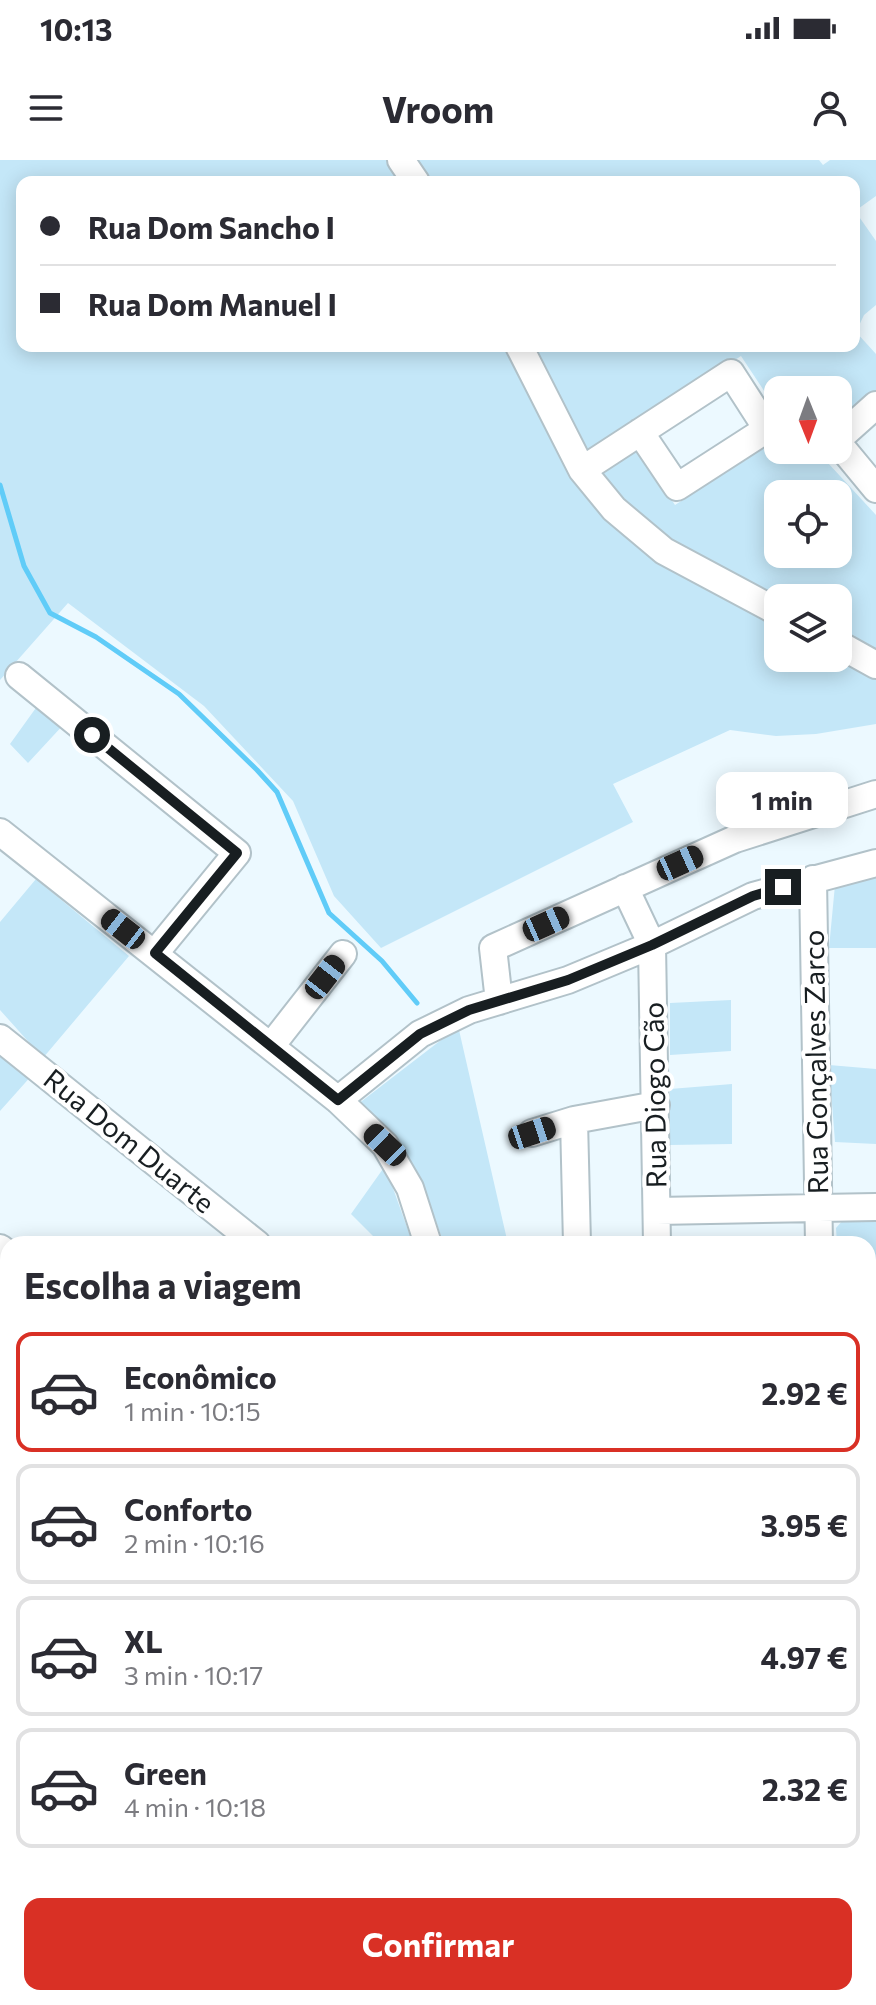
<!DOCTYPE html>
<html lang="pt">
<meta charset="utf-8">
<style>
:root{--surface:#fff;--page:#f2f2f3;--text:#2b2b33;--muted:#7c7c81;--line:#e1e1e2;--accent:#d93025}
body{margin:0;font-family:Commissioner,sans-serif;background:var(--page);color:var(--text);height:100vh;display:flex;flex-direction:column;font-size:30px;white-space:nowrap}
*{box-sizing:border-box;margin:0}
p{font-size:26px;color:var(--muted)}
.icon{flex:none;width:44px;height:44px;fill:none;stroke:currentColor;stroke-width:2;stroke-linecap:round;stroke-linejoin:round}
.map{position:relative;flex:1;overflow:hidden}
.details{position:absolute;left:0px;top:1076px;width:876px;height:770px;display:flex;flex-direction:column;background:var(--surface);border-radius:24px 24px 0 0;box-shadow:0 4px 20px #0003}
.details>*{flex:none}
.guide{position:absolute;left:16px;top:16px;width:844px;height:176px;border-radius:16px;box-shadow:0 4px 20px #0003;display:grid;align-content:center;height:176px;padding:0 24px;background:var(--surface)}
.needle{width:52px;rotate:179deg}
.controls{position:absolute;left:764px;top:216px;display:grid;gap:16px}
.controls a{display:grid;place-items:center;width:88px;height:88px;border-radius:16px;background:var(--surface);box-shadow:0 4px 20px #0003;font-size:40px}
.end{position:absolute;width:36px;height:36px;margin:-18px;border:10px solid #181e21;background:#fff;box-shadow:0 0 0 4px #fff}
.from{border-radius:50%}
.bubble{position:absolute;height:56px;border-radius:16px;background:var(--surface);box-shadow:0 4px 20px #0003;font-size:26px;font-weight:700;line-height:56px;text-align:center}
.car{position:absolute;width:24px;height:48px;margin:-24px -12px;border-radius:10px;box-shadow:0 0 6px 2px #0007;background:linear-gradient(#222 24%,#8ab4d8 0 40%,#222 0 76%,#8ab4d8 0 86%,#222 0)}
.guide b{display:flex;align-items:center;gap:28px;height:76px;font-size:30px}
.guide b+b{border-top:2px solid var(--line)}
.guide i{width:20px;height:20px;background:var(--text)}
ul{padding:0;list-style:none}
li{display:flex;align-items:center;gap:24px;height:120px;margin:0 16px 12px;padding:0 8px;border:4px solid var(--line);border-radius:16px}
li div{flex:1}
li b{display:block;font-size:30px}
li em{font-style:normal;font-weight:700}
li.on{border-color:var(--accent)}
li>.icon{width:72px;height:72px;stroke-width:1.5}
h2{padding:0 24px;font-size:36px;line-height:96px}
.cta{display:flex;gap:16px;margin-top:auto;padding:16px 24px}
.cta a{flex:1;height:92px;border-radius:16px;background:var(--accent);color:#fff;font-size:32px;font-weight:700;line-height:92px;text-align:center}
.status{display:flex;justify-content:space-between;align-items:center;height:56px;padding:0 40px;background:var(--surface);direction:ltr}
.status svg{height:22px;fill:currentColor}
header{display:flex;justify-content:space-between;align-items:center;height:104px;padding:0 24px;background:var(--surface);font-size:36px;font-weight:700}
.map>svg:first-child{display:block}
.green{fill:#c4e7f8;fill-rule:evenodd}
.lines{fill:none;stroke-linecap:round;stroke-linejoin:round}
.stream{stroke:#60ccf8;stroke-width:5}
.minor-casing{stroke:#b2c2c9;stroke-width:30}
.minor{stroke:#fff;stroke-width:26}
.route{stroke:#181e21;stroke-width:10}
.labels{text-anchor:middle;stroke-width:8;stroke-linejoin:round;paint-order:stroke}
.street-label{font-size:28px;fill:#181e21;stroke:#fff}
</style>
<div class="status"><b>10:13</b><svg viewBox="0 0 49 12"><path d="M0 12V9h3v3zM5 12V6h3v6zM10 12V3h3v9zM15 12V0h3v12zM26 1h20v11H26zM47 4h2v5h-2z"/></svg></div>
<header><svg class="icon" aria-label="menu" viewBox="0 0 24 24"><path d="M4 6h16M4 12h16M4 18h16"/></svg>Vroom<svg class="icon" aria-label="person" viewBox="0 0 24 24"><circle cx="12" cy="8" r="4"/><path d="M4 21q1-7 8-7t8 7"/></svg></header>
<div class="map">
<svg width="876" height="1845" viewBox="0 0 876 1845">
<rect width="100%" height="100%" fill="#ecf9ff"/>
<path class="green" d="M 0,0 L 819,0 L 823,5 L 830,0 L 876,0 L 876,36 L 855,51 L 876,81 L 876,145 L 864,155 L 856,172 L 876,194 L 876,234 L 838,269 L 838,230 L 778,230 L 778,252 L 741,196 L 626,271 L 675,345 L 778,279 L 778,290 L 816,290 L 876,355 L 876,564 L 816,574 L 776,576 L 730,570 L 613,624 L 633,662 L 381,788 L 334,736 L 293,641 L 204,546 L 68,443 L 0,520 ZM 22,22 L 854,22 L 854,186 L 22,186 ZM 778,334 L 838,334 L 838,394 L 778,394 ZM 778,438 L 838,438 L 838,498 L 778,498 Z
M 38,545 L 65,563 L 28,603 L 10,584 Z
M 876,715 L 876,788 L 829,788 L 835,725 Z
M 36,719 L 129,796 L 43,898 L 0,850 L 0,762 Z
M 731,840 L 731,891 L 670,895 L 670,843 Z
M 459,870 L 508,1084 L 444,1084 L 421,1020 L 407,995 L 358,944 L 445,877 Z
M 0,889 L 33,914 L 0,951 Z
M 829,905 L 876,909 L 876,984 L 835,982 Z
M 732,924 L 732,984 L 670,985 L 670,929 Z
M 385,1006 L 413,1084 L 381,1084 L 351,1054 Z
M 843,1060 L 876,1061 L 876,1122 L 868,1122 L 868,1084 L 837,1084 L 836,1068 Z
M 0,1104 L 8,1110 L 8,1286 L 0,1279 Z
M 0,1532 L 8,1538 L 8,1693 L 0,1688 Z
M 876,1592 L 876,1678 L 868,1680 L 868,1599 Z
M 876,1790 L 876,1836 L 859,1842 L 851,1838 L 868,1838 L 868,1793 Z"/>
<g class="lines">
<path class="stream" d="M 0,325 L 24,406 L 50,453 L 96,477 L 179,534 L 257,610 L 277,632 L 329,753 L 382,801 L 417,843"/>
<g class="minor-casing">
<path id="minor" d="M 401,0 L 416,22
M 519,186 L 582,310 L 614,349 L 664,391 L 778,452
M 838,279 L 876,245
M 838,283 L 876,329
M 582,310 L 731,213 L 767,269 L 677,327 L 640,272
M 838,484 L 876,505
M 19,516 L 237,693 L 155,793
M 0,672 L 338,940 L 385,985 L 410,1028 L 428,1084
M 813,719 L 819,1084
M 625,728 L 652,785 L 657,1084
M 499,841 L 493,788 L 735,679 L 876,634
M 0,878 L 257,1084
M 271,886 L 343,794
M 338,940 L 420,874 L 469,850 L 568,820 L 652,785 L 753,736 L 876,703
M 532,973 L 574,960
M 657,1051 L 876,1047
M 577,1084 L 574,960 L 656,945
M 0,1088 L 8,1094
M 868,1189 L 876,1189
M 0,1299 L 8,1305
M 0,1512 L 8,1518
M 868,1573 L 876,1567
M 0,1711 L 8,1721
M 0,1820 L 8,1800
M 54,1838 L 56,1845
M 222,1838 L 224,1845
M 397,1838 L 399,1845
M 535,1838 L 536,1845
M 831,1838 L 831,1845
M 657,1845 L 657,1838"/>
</g>
<use href="#minor" class="minor"/>
</g>
<g class="lines">
<path class="route" d="M 92,575 L 237,693 L 155,793 L 338,940 L 420,874 L 469,850 L 568,820 L 652,785 L 753,736 L 783,727"/>
</g>
<g class="labels">
<g class="street-label">
<text transform="translate(816 902) rotate(-91)" y="10">Rua Gonçalves Zarco</text>
<text transform="translate(655 935) rotate(-91)" y="10">Rua Diogo Cão</text>
<text transform="translate(129 981) rotate(39)" y="10">Rua Dom Duarte</text>
</g>
</g>
</svg>
<div class="controls">
<a><svg class="needle" viewBox="-14 -14 28 28"><path d="M0-13l5 13h-10z" fill="#e53935"/><path d="M0 13l5-13h-10z" fill="#7c7c81"/></svg></a>
<a><svg class="icon" aria-label="locate" viewBox="0 0 24 24"><circle cx="12" cy="12" r="6"/><path d="M12 2v4M12 18v4M2 12h4M18 12h4"/></svg></a>
<a><svg class="icon" aria-label="layers" viewBox="0 0 24 24"><path d="M12 4l9 5-9 5-9-5zM3 14l9 5 9-5"/></svg></a>
</div>
<i class="end from" style="left:92px;top:575px"></i>
<i class="end" style="left:783px;top:727px"></i>
<div class="bubble" style="left:716px;top:612px;width:132px">1 min</div>
<i class="car" style="left:680px;top:703px;rotate:66deg"></i>
<i class="car" style="left:546px;top:764px;rotate:66deg"></i>
<i class="car" style="left:123px;top:769px;rotate:308deg"></i>
<i class="car" style="left:325px;top:817px;rotate:38deg"></i>
<i class="car" style="left:532px;top:973px;rotate:72deg"></i>
<i class="car" style="left:385px;top:985px;rotate:314deg"></i>
<div class="guide">
<b><i class="from"></i>Rua Dom Sancho I</b>
<b><i></i>Rua Dom Manuel I</b>
</div>
<section class="details">
<h2>Escolha a viagem</h2>
<ul>
<li class="on"><svg class="icon" aria-label="car" viewBox="0 0 24 24"><path d="M5 17H2v-5l4-1 3-4h7l3 4 3 1v5h-3M9 17h6M6 11h13"/><circle cx="7" cy="17" r="2"/><circle cx="17" cy="17" r="2"/></svg><div><b>Econômico</b><p>1 min · 10:15</p></div><em>2.92 €</em></li>
<li><svg class="icon" aria-label="car" viewBox="0 0 24 24"><path d="M5 17H2v-5l4-1 3-4h7l3 4 3 1v5h-3M9 17h6M6 11h13"/><circle cx="7" cy="17" r="2"/><circle cx="17" cy="17" r="2"/></svg><div><b>Conforto</b><p>2 min · 10:16</p></div><em>3.95 €</em></li>
<li><svg class="icon" aria-label="car" viewBox="0 0 24 24"><path d="M5 17H2v-5l4-1 3-4h7l3 4 3 1v5h-3M9 17h6M6 11h13"/><circle cx="7" cy="17" r="2"/><circle cx="17" cy="17" r="2"/></svg><div><b>XL</b><p>3 min · 10:17</p></div><em>4.97 €</em></li>
<li><svg class="icon" aria-label="car" viewBox="0 0 24 24"><path d="M5 17H2v-5l4-1 3-4h7l3 4 3 1v5h-3M9 17h6M6 11h13"/><circle cx="7" cy="17" r="2"/><circle cx="17" cy="17" r="2"/></svg><div><b>Green</b><p>4 min · 10:18</p></div><em>2.32 €</em></li>
</ul>
<div class="cta"><a>Confirmar</a></div>
</section>
</div>
